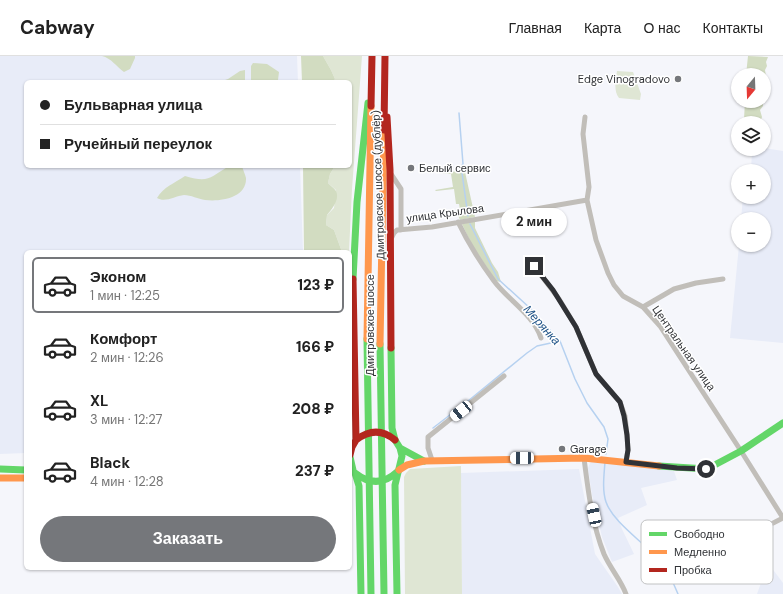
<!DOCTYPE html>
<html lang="ru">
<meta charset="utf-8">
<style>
:root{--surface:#fff;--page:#f2f2f2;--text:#222;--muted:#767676;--line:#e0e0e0;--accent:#75777b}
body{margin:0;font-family:"DM Sans",sans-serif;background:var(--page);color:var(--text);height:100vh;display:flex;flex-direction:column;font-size:15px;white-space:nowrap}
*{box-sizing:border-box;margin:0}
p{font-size:13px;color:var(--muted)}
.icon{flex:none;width:22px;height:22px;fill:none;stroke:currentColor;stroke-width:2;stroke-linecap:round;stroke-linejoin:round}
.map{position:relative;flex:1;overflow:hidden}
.details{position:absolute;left:24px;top:194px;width:328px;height:320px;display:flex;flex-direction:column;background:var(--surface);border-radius:6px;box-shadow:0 1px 3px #0004}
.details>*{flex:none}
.banner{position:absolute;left:24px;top:24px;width:328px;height:88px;border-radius:6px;box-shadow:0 1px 3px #0004;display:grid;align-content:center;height:88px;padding:0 16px;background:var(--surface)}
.needle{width:26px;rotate:199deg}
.controls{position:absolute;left:731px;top:12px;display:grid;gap:8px}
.controls a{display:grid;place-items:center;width:40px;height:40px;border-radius:50%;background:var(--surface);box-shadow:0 1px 3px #0004;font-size:20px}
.end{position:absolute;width:18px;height:18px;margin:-9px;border:5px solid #303236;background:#fff;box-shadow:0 0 0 2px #fff}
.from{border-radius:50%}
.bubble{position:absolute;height:28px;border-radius:14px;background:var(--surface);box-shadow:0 1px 3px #0004;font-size:13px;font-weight:800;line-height:28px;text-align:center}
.car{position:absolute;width:12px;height:24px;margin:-12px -6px;border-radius:5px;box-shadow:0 0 3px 1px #0007;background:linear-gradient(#fff 24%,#345 0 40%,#fff 0 76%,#345 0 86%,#fff 0)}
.banner b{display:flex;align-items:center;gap:14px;height:38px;font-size:15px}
.banner b+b{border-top:1px solid var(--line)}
.banner i{width:10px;height:10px;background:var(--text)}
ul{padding:7px 0 0;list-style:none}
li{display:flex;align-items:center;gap:12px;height:56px;margin:0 8px 6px;padding:0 8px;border:2px solid transparent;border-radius:6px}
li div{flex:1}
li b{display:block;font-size:15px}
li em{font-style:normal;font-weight:800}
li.current{border-color:var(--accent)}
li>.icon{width:36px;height:36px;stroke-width:1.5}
.action{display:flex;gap:8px;margin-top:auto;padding:8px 16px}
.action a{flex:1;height:46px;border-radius:24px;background:var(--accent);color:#fff;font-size:16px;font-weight:800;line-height:46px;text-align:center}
header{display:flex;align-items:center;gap:24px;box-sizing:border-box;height:56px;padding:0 20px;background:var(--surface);border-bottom:1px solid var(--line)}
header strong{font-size:19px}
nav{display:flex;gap:22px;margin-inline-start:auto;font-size:14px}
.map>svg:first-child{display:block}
.built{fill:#e8ecf8}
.green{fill:#dfe6d4}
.forest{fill:#d2dcc1}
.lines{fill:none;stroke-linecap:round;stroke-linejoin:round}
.stream{stroke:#b6d1f0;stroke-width:1.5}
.street{stroke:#c1beb9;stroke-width:5}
.fast{stroke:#63d668;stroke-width:7}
.slow{stroke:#ff974d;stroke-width:7}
.jam{stroke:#b3261e;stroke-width:7}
.route{stroke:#303236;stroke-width:5}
.poi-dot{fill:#75777b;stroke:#fff;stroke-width:1.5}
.labels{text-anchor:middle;stroke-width:3;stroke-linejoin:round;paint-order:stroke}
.poi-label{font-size:11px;fill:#303236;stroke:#fff;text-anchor:start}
.street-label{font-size:11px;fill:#303236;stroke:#fff}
.water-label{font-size:12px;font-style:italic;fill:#1d5186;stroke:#fff}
.key{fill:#fff;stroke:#c1c2c3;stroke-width:1}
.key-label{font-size:11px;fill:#303236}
</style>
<header>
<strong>Cabway</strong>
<nav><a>Главная</a><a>Карта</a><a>О нас</a><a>Контакты</a></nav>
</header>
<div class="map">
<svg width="783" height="538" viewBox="0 0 783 538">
<rect width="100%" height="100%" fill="#f5f6fb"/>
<path class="built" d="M 0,0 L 297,0 L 298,26 L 26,26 L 26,110 L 300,110 L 303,196 L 26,196 L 26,397 L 0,398 Z
M 764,92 L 783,95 L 783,287 L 730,282 L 739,189 L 764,189 L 764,163 L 741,163 L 743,141 L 764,141 L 764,115 L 743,115 L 743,114 L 751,114 L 752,95 L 754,93 Z
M 591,405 L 664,413 L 674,415 L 677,424 L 641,432 L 647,449 L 618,462 L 622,473 L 634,498 L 612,506 L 602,481 L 592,439 L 588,412 Z
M 579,413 L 595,498 L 618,531 L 622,538 L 462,538 L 461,417 Z
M 771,511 L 783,527 L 783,538 L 757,538 L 765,516 Z"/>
<path class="green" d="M 323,0 L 362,0 L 352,133 L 349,196 L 342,196 L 334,174 L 326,169 L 327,159 L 334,152 L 336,134 L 328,127 L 330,118 L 335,110 L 350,110 L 350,26 L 333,26 L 335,23 L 331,14 Z
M 617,15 L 633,16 L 641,38 L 640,44 L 619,42 C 613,35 616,23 617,15 Z
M 461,410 L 462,538 L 405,538 L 404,421 L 406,417 L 410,413 Z"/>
<path class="forest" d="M 102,0 L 135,0 L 135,2 L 130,13 L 124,16 C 117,11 111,2 102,0 Z
M 301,0 L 323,0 L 331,14 L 335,23 L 333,26 L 302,26 Z
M 748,0 L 768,1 L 766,6 L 767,10 L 765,14 L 767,26 L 764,31 L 764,19 L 746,19 Z
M 253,7 L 267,8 L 279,16 L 278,24 L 274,26 L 251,26 L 251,10 Z
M 245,14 L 245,26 L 219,26 L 228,23 L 240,15 Z
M 745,45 L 763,45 L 763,50 L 760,54 L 762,61 L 760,66 L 748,66 L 744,63 Z
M 229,110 L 242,110 C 243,114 245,118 246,122 C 247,142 220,146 205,144 C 198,143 191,139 184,139 C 175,140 165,147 157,142 C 163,131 175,127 185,120 C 209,127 209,122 229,110 Z
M 303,110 L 335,110 L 330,118 L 328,127 C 330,129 334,132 336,135 C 340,144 332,153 327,159 L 326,169 L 334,174 L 342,196 L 304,196 Z
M 441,115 L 465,116 L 475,161 L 460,164 L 458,159 L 461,159 L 459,148 L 456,148 L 454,133 L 436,135 L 435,134 L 453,131 L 451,118 L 441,117 Z
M 475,165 L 475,172 L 492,207 L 498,216 L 501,226 L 496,225 L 472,189 L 462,168 Z"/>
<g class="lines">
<path class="stream" d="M 459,57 L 463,108 L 461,111
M 462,117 L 468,160
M 470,168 L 498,223 L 531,253 L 560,285 L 575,323 L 587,347 L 604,371 L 608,383 L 606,398
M 433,372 L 468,345 L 527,297 L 537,290 L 560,285
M 605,406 C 604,419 602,434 606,446 C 613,466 642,485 656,501 C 665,512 673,525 678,538"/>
<path class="street" d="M 585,61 L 583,78 L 589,131 L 587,144 L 596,184 L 608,217 L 614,229 L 623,240 L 643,251 L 660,270 L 741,395 L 783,462
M 391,118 L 401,133 L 401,174
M 458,166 C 468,187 480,206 494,225 C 507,243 534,259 541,282
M 392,181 L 394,177 L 397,174 L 432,171 L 587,144
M 534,210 L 559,243 L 576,271 L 596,318 L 620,346 L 625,360 L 627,379 L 628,394 L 626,405
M 643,251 L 674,233 L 696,227 L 723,223
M 584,402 C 588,434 592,468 604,498 C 610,512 621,524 626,538
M 432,404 L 428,392 L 428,381 L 504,320
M 713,498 L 783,462"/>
<path class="fast" d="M 353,223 L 357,146 L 368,47
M 367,283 L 371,538
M 380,288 L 384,538
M 391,292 L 392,372 L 395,384 L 400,392 L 402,400 L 395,429 L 397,538
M 400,392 L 424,405
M 350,401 L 353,414
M 659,410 L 707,413 L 741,395 L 783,367
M 0,413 L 26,414
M 355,417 L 359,430 L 361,538
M 355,417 C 369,428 383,429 397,416"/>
<path class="slow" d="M 367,283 L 371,50
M 380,288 L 384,74
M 399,414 L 407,409 L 424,405 L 584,402 L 659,410
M 0,422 L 26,422"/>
<path class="jam" d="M 371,50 L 372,0
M 387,61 L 390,114 L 391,292
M 384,74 L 385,0
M 356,384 C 369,374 382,373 395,384
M 350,399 L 352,391 L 356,384 L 353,223"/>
</g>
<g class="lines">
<path class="route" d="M 534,210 L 553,234 L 576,271 L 596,318 L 620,346 L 624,360 L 627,379 L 628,394 L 626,406 L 677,412 L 706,413"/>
</g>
<g class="poi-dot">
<circle cx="678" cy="23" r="4"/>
<circle cx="411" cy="112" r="4"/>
<circle cx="562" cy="393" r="4"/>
</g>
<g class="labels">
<g class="poi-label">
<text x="670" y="27" text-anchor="end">Edge Vinogradovo</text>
<text x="419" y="116">Белый сервис</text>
<text x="570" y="397">Garage</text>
</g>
<g class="street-label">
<text transform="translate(378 129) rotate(-92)" y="4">Дмитровское шоссе (дублёр)</text>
<text transform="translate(445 157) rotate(-8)" y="4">улица Крылова</text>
<text transform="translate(370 269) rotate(-90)" y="4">Дмитровское шоссе</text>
<text transform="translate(684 292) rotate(55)" y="4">Центральная улица</text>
</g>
<g class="water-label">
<text transform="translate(542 269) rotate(48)" y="4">Мерянка</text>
</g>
</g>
<rect x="641" y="464" width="132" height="64" rx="6" class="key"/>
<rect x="649" y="476" width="18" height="4" fill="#63d668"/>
<rect x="649" y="494" width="18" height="4" fill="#ff974d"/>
<rect x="649" y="512" width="18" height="4" fill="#b3261e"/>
<g class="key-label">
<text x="674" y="482">Свободно</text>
<text x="674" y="500">Медленно</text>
<text x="674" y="518">Пробка</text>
</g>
</svg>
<div class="controls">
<a><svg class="needle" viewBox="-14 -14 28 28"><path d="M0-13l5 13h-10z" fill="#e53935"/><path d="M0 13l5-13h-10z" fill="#767676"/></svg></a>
<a><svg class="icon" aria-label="layers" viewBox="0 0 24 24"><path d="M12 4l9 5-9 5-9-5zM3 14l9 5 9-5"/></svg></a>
<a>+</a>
<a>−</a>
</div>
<i class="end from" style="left:706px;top:413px"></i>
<i class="end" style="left:534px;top:210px"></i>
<div class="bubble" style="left:501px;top:152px;width:66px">2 мин</div>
<i class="car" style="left:461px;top:355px;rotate:231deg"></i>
<i class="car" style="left:522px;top:402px;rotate:269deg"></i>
<i class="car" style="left:594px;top:459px;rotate:348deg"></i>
<div class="banner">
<b><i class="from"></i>Бульварная улица</b>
<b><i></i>Ручейный переулок</b>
</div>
<section class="details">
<ul>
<li class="current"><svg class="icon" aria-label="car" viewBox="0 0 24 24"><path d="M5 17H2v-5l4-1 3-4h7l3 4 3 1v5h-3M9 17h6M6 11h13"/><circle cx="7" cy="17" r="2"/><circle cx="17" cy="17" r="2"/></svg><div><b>Эконом</b><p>1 мин · 12:25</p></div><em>123 ₽</em></li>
<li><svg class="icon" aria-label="car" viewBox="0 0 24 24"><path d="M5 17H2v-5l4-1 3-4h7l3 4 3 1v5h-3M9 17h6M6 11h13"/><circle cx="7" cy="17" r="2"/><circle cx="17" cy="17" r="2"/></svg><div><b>Комфорт</b><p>2 мин · 12:26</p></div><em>166 ₽</em></li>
<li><svg class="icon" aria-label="car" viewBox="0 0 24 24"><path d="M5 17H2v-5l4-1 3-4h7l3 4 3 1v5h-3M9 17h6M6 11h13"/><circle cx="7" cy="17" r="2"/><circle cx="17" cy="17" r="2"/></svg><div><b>XL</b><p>3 мин · 12:27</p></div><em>208 ₽</em></li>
<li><svg class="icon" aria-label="car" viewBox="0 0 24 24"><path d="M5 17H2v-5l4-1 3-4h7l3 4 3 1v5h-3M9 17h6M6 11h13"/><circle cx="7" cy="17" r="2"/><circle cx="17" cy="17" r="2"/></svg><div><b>Black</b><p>4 мин · 12:28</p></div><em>237 ₽</em></li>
</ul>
<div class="action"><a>Заказать</a></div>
</section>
</div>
